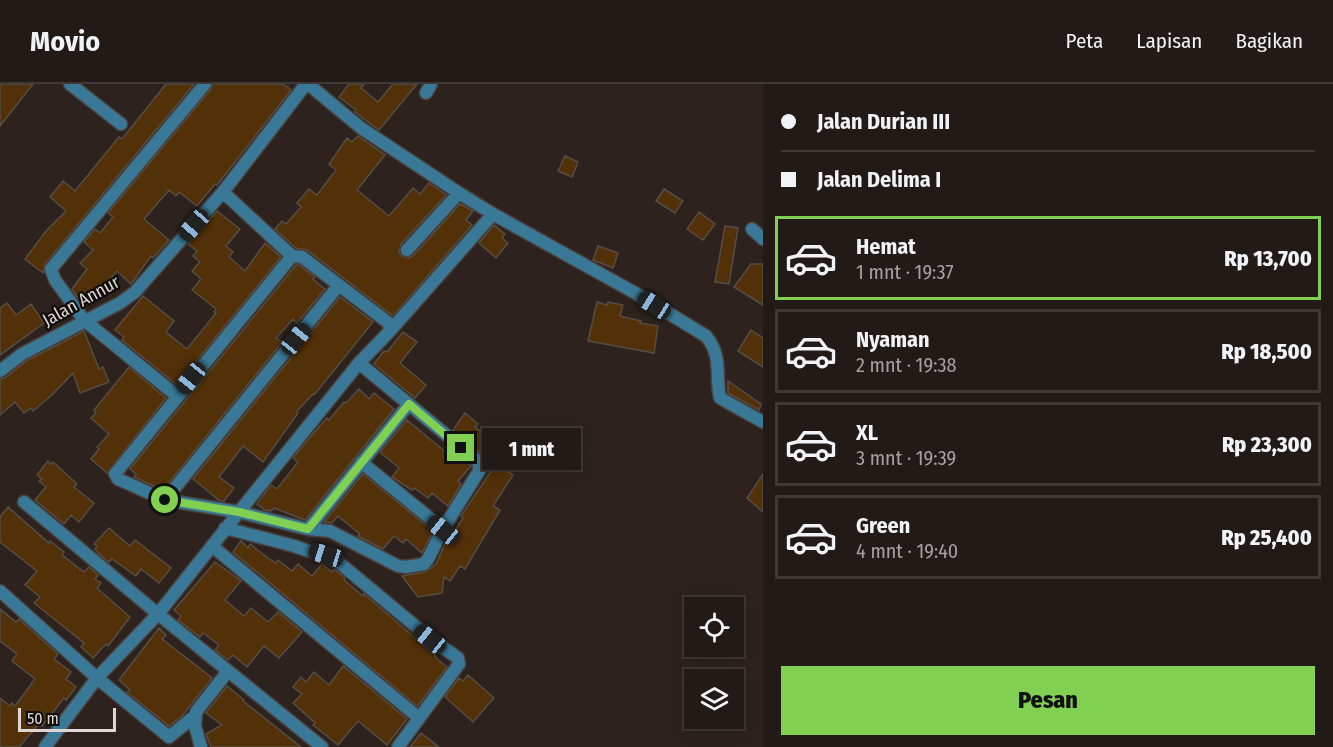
<!DOCTYPE html>
<html lang="id">
<meta charset="utf-8">
<style>
:root{--surface:#221a16;--page:#2a231f;--text:#f1f3f6;--muted:#a2a1a1;--line:#3f3835;--accent:#81d051}
body{margin:0;font-family:"Fira Sans Condensed",sans-serif;background:var(--page);color:var(--text);height:100vh;display:flex;flex-direction:column;font-size:22px;white-space:nowrap}
*{box-sizing:border-box;margin:0}
p{font-size:20px;color:var(--muted)}
.icon{flex:none;width:33px;height:33px;fill:none;stroke:currentColor;stroke-width:2;stroke-linecap:round;stroke-linejoin:round}
.map{position:relative;flex:1;overflow:hidden}
.side{display:flex;flex-direction:column;background:var(--surface);width:570px}
.side>*{flex:none}
.top-card{display:grid;align-content:center;height:132px;padding:0 18px;background:var(--surface)}
.tools{position:absolute;left:684px;top:513px;display:grid;gap:12px}
.tools a{display:grid;place-items:center;width:60px;height:60px;border-radius:0px;background:var(--surface);box-shadow:0 3px 15px #0003,0 0 0 2px var(--line);font-size:30px}
.scale{position:absolute;left:18px;bottom:15px;width:98px;box-sizing:border-box;padding-left:6px;border:3px solid #ded7d4;border-top:0;font-size:16px;line-height:21px;white-space:nowrap;color:#ded7d4;-webkit-text-stroke:4px #110d0b;paint-order:stroke}
.end{position:absolute;width:27px;height:27px;margin:-14px;border:8px solid #81d051;background:#111;box-shadow:0 0 0 3px #111}
.from{border-radius:50%}
.bubble{position:absolute;height:42px;border-radius:0px;background:var(--surface);box-shadow:0 3px 15px #0003,0 0 0 2px var(--line);font-size:20px;font-weight:800;line-height:42px;text-align:center}
.car{position:absolute;width:18px;height:36px;margin:-18px -9px;border-radius:8px;box-shadow:0 0 4px 2px #0007;background:linear-gradient(#222 24%,#8ab4d8 0 40%,#222 0 76%,#8ab4d8 0 86%,#222 0)}
.top-card b{display:flex;align-items:center;gap:21px;height:57px;font-size:22px}
.top-card b+b{border-top:2px solid var(--line)}
.top-card i{width:15px;height:15px;background:var(--text)}
ul{padding:0;list-style:none}
li{display:flex;align-items:center;gap:18px;height:84px;margin:0 12px 9px;padding:0 6px;border:3px solid var(--line);border-radius:0px}
li div{flex:1}
li b{display:block;font-size:22px}
li em{font-style:normal;font-weight:800}
li.selected{border-color:var(--accent)}
li>.icon{width:54px;height:54px;stroke-width:1.5}
.cta{display:flex;gap:12px;margin-top:auto;padding:12px 18px}
.cta a{flex:1;height:69px;border-radius:0px;background:var(--accent);color:#111;font-size:24px;font-weight:800;line-height:69px;text-align:center}
header{display:flex;align-items:center;gap:36px;box-sizing:border-box;height:84px;padding:0 30px;background:var(--surface);border-bottom:2px solid var(--line)}
header strong{font-size:28px}
nav{display:flex;gap:33px;margin-inline-start:auto;font-size:21px}
main{display:flex;flex:1;min-height:0}
.map>svg:first-child{display:block}
.building{fill:#523008;stroke:#564d44;stroke-width:1.5}
.lines{fill:none;stroke-linecap:round;stroke-linejoin:round}
.minor-casing{stroke:#493f3b;stroke-width:15}
.minor{stroke:#397997;stroke-width:12}
.route{stroke:#81d051;stroke-width:8}
.labels{text-anchor:middle;stroke-width:4.5;stroke-linejoin:round;paint-order:stroke}
.street-label{font-size:18px;fill:#ded7d4;stroke:#110d0b}
</style>
<header>
<strong>Movio</strong>
<nav><a>Peta</a><a>Lapisan</a><a>Bagikan</a></nav>
</header>
<main>
<div class="map">
<svg width="763" height="663" viewBox="0 0 763 663">
<rect width="100%" height="100%" fill="#2d221e"/>
<path class="building" d="M 0,0 L 33,0 L 0,42 Z
M 166,0 L 194,0 L 45,180 L 43,189 L 25,175 L 46,147 L 66,127 L 50,113 L 63,97 L 75,107 L 119,53 L 122,55 Z
M 213,0 L 283,0 L 291,6 L 217,101 L 215,100 L 197,122 L 179,108 L 176,112 L 169,106 L 144,135 L 169,156 L 153,174 L 151,172 L 131,200 L 117,187 L 99,207 L 97,205 L 83,221 L 72,205 L 87,185 L 80,179 L 93,166 L 84,158 L 95,145 L 100,149 L 113,133 L 108,129 L 211,5 Z
M 349,0 L 364,0 L 361,4 L 378,18 L 393,0 L 417,0 L 379,46 L 355,28 L 356,26 L 339,13 Z
M 358,52 L 385,71 L 357,106 L 389,132 L 413,104 L 420,110 L 429,99 L 446,111 L 401,160 L 399,168 L 402,172 L 409,174 L 413,172 L 460,120 L 473,127 L 466,136 L 472,141 L 393,232 L 307,166 L 296,164 L 275,145 L 282,137 L 286,140 L 301,123 L 297,119 L 309,105 L 317,111 L 336,86 L 329,80 L 347,54 L 352,58 Z
M 565,72 L 578,78 L 572,93 L 558,87 Z
M 664,105 L 683,117 L 675,129 L 656,117 Z
M 217,127 L 240,145 L 226,162 L 233,168 L 229,173 L 245,187 L 265,159 L 281,173 L 177,301 L 122,256 L 124,253 L 115,246 L 143,212 L 174,237 L 166,248 L 187,265 L 216,229 L 214,228 L 216,225 L 192,206 L 201,195 L 192,187 L 200,178 L 193,172 L 197,167 L 188,160 Z
M 699,128 L 715,140 L 703,156 L 687,145 Z
M 494,141 L 505,150 L 502,154 L 508,159 L 496,174 L 479,159 Z
M 725,142 L 738,144 L 729,200 L 715,198 Z
M 598,162 L 618,169 L 613,184 L 593,176 Z
M 751,180 L 763,180 L 763,221 L 734,203 Z
M 296,181 L 299,181 L 315,193 L 313,195 L 325,205 L 297,239 L 293,235 L 276,254 L 282,258 L 163,406 L 134,393 L 136,390 L 130,385 Z
M 340,213 L 373,238 L 315,310 L 314,309 L 297,327 L 298,329 L 263,378 L 243,362 L 219,393 L 234,404 L 224,417 L 220,417 L 193,395 Z
M 597,218 L 607,221 L 608,218 L 623,221 L 620,232 L 641,237 L 640,239 L 658,242 L 654,269 L 588,257 Z
M 7,219 L 16,231 L 31,220 L 44,239 L 0,271 L 0,224 Z
M 751,246 L 763,254 L 763,283 L 738,267 Z
M 84,247 L 99,285 L 103,283 L 109,298 L 80,309 L 73,289 L 52,311 L 33,327 L 31,324 L 24,329 L 15,318 L 0,331 L 0,295 L 5,294 L 26,277 Z
M 403,248 L 417,258 L 400,279 L 426,301 L 415,314 L 374,280 L 384,267 L 387,268 Z
M 129,283 L 166,314 L 107,389 L 91,375 L 99,365 L 97,363 L 109,350 L 91,334 L 96,329 L 94,326 Z
M 728,297 L 761,320 L 759,326 L 728,309 Z
M 359,305 L 369,315 L 374,309 L 394,325 L 305,436 L 274,424 L 271,427 L 265,426 L 257,420 L 271,401 L 277,405 L 298,378 L 293,374 L 310,353 L 327,334 L 329,336 L 344,318 L 346,319 Z
M 465,329 L 478,340 L 475,343 L 493,356 L 482,370 L 453,346 Z
M 407,336 L 448,370 L 451,366 L 471,382 L 458,397 L 461,400 L 448,422 L 432,409 L 428,414 L 414,404 L 412,406 L 392,393 L 399,384 L 380,368 Z
M 48,377 L 51,380 L 53,378 L 77,400 L 74,403 L 94,419 L 79,438 L 71,431 L 64,440 L 35,416 L 46,403 L 39,397 L 42,395 L 37,391 Z
M 496,380 L 513,391 L 493,422 L 500,426 L 465,485 L 460,482 L 450,497 L 444,493 L 442,509 L 418,513 L 402,492 L 425,488 L 436,480 L 447,456 L 448,458 L 463,434 L 461,432 Z
M 363,390 L 433,447 L 422,469 L 406,455 L 403,459 L 394,452 L 383,465 L 358,452 L 360,450 L 338,432 L 332,439 L 324,438 Z
M 763,390 L 763,428 L 747,414 Z
M 8,423 L 49,459 L 50,457 L 64,468 L 62,471 L 84,488 L 89,483 L 98,491 L 95,495 L 101,499 L 97,504 L 130,533 L 108,562 L 106,560 L 93,574 L 81,563 L 84,559 L 34,519 L 40,513 L 25,501 L 37,487 L 0,458 L 0,433 Z
M 109,444 L 130,462 L 135,456 L 171,484 L 159,499 L 141,485 L 136,492 L 112,475 L 109,478 L 100,471 L 95,465 L 97,462 L 94,460 Z
M 241,457 L 248,464 L 250,460 L 269,475 L 276,479 L 278,476 L 292,487 L 298,480 L 312,492 L 322,480 L 332,488 L 334,485 L 345,494 L 344,496 L 363,512 L 364,510 L 436,572 L 435,573 L 447,583 L 419,620 L 417,622 L 233,468 Z
M 215,478 L 241,497 L 225,516 L 244,532 L 251,524 L 268,538 L 278,528 L 302,548 L 279,574 L 264,562 L 247,583 L 233,571 L 228,576 L 215,566 L 219,561 L 203,549 L 200,553 L 178,536 L 181,532 L 174,526 Z
M 0,525 L 16,538 L 19,535 L 58,570 L 54,575 L 71,588 L 66,595 L 76,603 L 66,616 L 64,614 L 42,642 L 39,640 L 19,663 L 0,663 L 0,614 L 10,622 L 12,619 L 15,622 L 35,595 L 12,577 L 17,570 L 0,557 Z
M 159,544 L 166,551 L 162,555 L 212,594 L 182,632 L 169,642 L 127,608 L 130,606 L 119,596 Z
M 343,582 L 407,635 L 387,661 L 358,637 L 338,661 L 313,641 L 315,639 L 293,619 L 302,610 L 293,603 L 301,593 L 306,598 L 314,588 L 329,601 Z
M 468,591 L 494,614 L 473,638 L 445,613 L 459,594 L 463,597 Z
M 227,602 L 244,616 L 243,617 L 301,663 L 211,663 L 206,650 L 222,641 L 206,629 Z
M 421,649 L 439,663 L 410,663 Z"/>
<g class="lines">
<g class="minor-casing">
<path id="minor" d="M 70,0 L 121,40
M 308,0 L 361,44 L 459,109 L 493,130 L 637,210 L 706,252 C 723,273 715,291 720,314 L 763,338
M 426,9 L 431,0
M 223,108 L 292,172
M 752,145 L 763,155
M 407,166 L 459,109
M 389,248 L 493,130
M 0,287 L 22,270 L 120,219 L 135,208 L 223,108 L 306,0
M 177,312 L 84,236 L 55,196 L 51,185 L 205,0
M 361,378 L 443,445
M 165,416 L 339,201
M 24,418 L 158,530 L 322,663
M 225,444 L 294,462 L 337,477 L 431,555 L 458,574 L 459,580 L 398,663
M 308,445 L 409,320
M 212,462 L 419,634
M 0,507 L 97,594 L 169,653 L 196,631
M 45,663 L 97,594 L 158,530 L 239,428 L 359,279 L 389,248 L 390,240 L 302,173 L 292,172 L 115,390 L 118,395 L 165,416 L 239,428 L 308,445 L 330,447 L 398,482 L 406,483 L 424,480 L 428,475 L 443,445 L 479,387 L 479,378 L 359,279
M 201,663 L 195,642 L 196,628 L 228,587"/>
</g>
<use href="#minor" class="minor"/>
</g>
<g class="lines">
<path class="route" d="M 165,416 L 239,428 L 308,445 L 409,320 L 461,364"/>
</g>
<g class="labels">
<g class="street-label">
<text transform="translate(81 217) rotate(-29)" y="6">Jalan Annur</text>
</g>
</g>
</svg>
<div class="tools">
<a><svg class="icon" aria-label="locate" viewBox="0 0 24 24"><circle cx="12" cy="12" r="6"/><path d="M12 2v4M12 18v4M2 12h4M18 12h4"/></svg></a>
<a><svg class="icon" aria-label="layers" viewBox="0 0 24 24"><path d="M12 4l9 5-9 5-9-5zM3 14l9 5 9-5"/></svg></a>
</div>
<div class="scale">50 m</div>
<i class="end from" style="left:165px;top:416px"></i>
<i class="end" style="left:461px;top:364px"></i>
<div class="bubble" style="left:482px;top:344px;width:99px">1 mnt</div>
<i class="car" style="left:194px;top:141px;rotate:221deg"></i>
<i class="car" style="left:654px;top:221px;rotate:302deg"></i>
<i class="car" style="left:296px;top:255px;rotate:39deg"></i>
<i class="car" style="left:191px;top:294px;rotate:219deg"></i>
<i class="car" style="left:443px;top:446px;rotate:309deg"></i>
<i class="car" style="left:326px;top:471px;rotate:287deg"></i>
<i class="car" style="left:430px;top:555px;rotate:309deg"></i>
</div>
<section class="side">
<div class="top-card">
<b><i class="from"></i>Jalan Durian III</b>
<b><i></i>Jalan Delima I</b>
</div>
<ul>
<li class="selected"><svg class="icon" aria-label="car" viewBox="0 0 24 24"><path d="M5 17H2v-5l4-1 3-4h7l3 4 3 1v5h-3M9 17h6M6 11h13"/><circle cx="7" cy="17" r="2"/><circle cx="17" cy="17" r="2"/></svg><div><b>Hemat</b><p>1 mnt · 19:37</p></div><em>Rp 13,700</em></li>
<li><svg class="icon" aria-label="car" viewBox="0 0 24 24"><path d="M5 17H2v-5l4-1 3-4h7l3 4 3 1v5h-3M9 17h6M6 11h13"/><circle cx="7" cy="17" r="2"/><circle cx="17" cy="17" r="2"/></svg><div><b>Nyaman</b><p>2 mnt · 19:38</p></div><em>Rp 18,500</em></li>
<li><svg class="icon" aria-label="car" viewBox="0 0 24 24"><path d="M5 17H2v-5l4-1 3-4h7l3 4 3 1v5h-3M9 17h6M6 11h13"/><circle cx="7" cy="17" r="2"/><circle cx="17" cy="17" r="2"/></svg><div><b>XL</b><p>3 mnt · 19:39</p></div><em>Rp 23,300</em></li>
<li><svg class="icon" aria-label="car" viewBox="0 0 24 24"><path d="M5 17H2v-5l4-1 3-4h7l3 4 3 1v5h-3M9 17h6M6 11h13"/><circle cx="7" cy="17" r="2"/><circle cx="17" cy="17" r="2"/></svg><div><b>Green</b><p>4 mnt · 19:40</p></div><em>Rp 25,400</em></li>
</ul>
<div class="cta"><a>Pesan</a></div>
</section>
</main>
